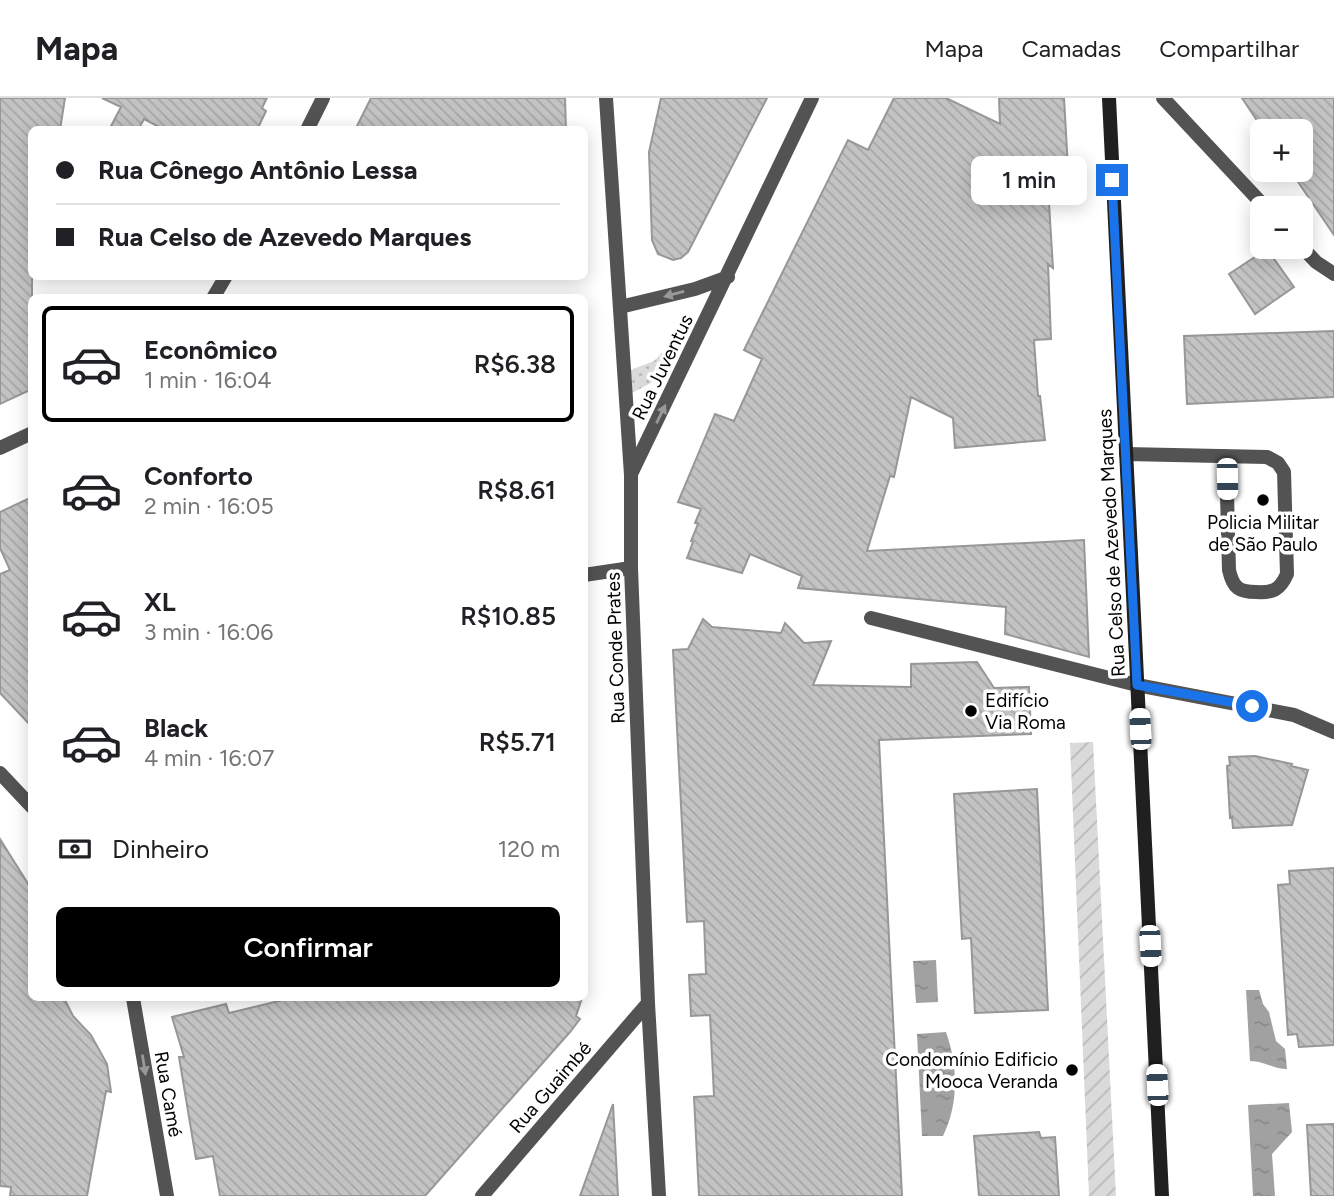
<!DOCTYPE html>
<html lang="pt">
<meta charset="utf-8">
<style>
:root{--surface:#fff;--page:#f6f6f6;--text:#202124;--muted:#757577;--line:#e0e0e0;--accent:#000}
body{margin:0;font-family:Figtree,sans-serif;background:var(--page);color:var(--text);height:100vh;display:flex;flex-direction:column;font-size:26px;white-space:nowrap}
*{box-sizing:border-box;margin:0}
p{font-size:23px;color:var(--muted)}
.icon{flex:none;width:38px;height:38px;fill:none;stroke:currentColor;stroke-width:2;stroke-linecap:round;stroke-linejoin:round}
.map{position:relative;flex:1;overflow:hidden}
.drawer{position:absolute;left:28px;top:196px;width:560px;height:707px;display:flex;flex-direction:column;background:var(--surface);border-radius:10px;box-shadow:0 4px 18px #0003}
.drawer>*{flex:none}
.banner{position:absolute;left:28px;top:28px;width:560px;height:154px;border-radius:10px;box-shadow:0 4px 18px #0003;display:grid;align-content:center;height:154px;padding:0 28px;background:var(--surface)}
.fabs{position:absolute;left:1250px;top:21px;display:grid;gap:14px}
.fabs a{display:grid;place-items:center;width:63px;height:63px;border-radius:10px;background:var(--surface);box-shadow:0 4px 18px #0003;font-size:35px}
.end{position:absolute;width:32px;height:32px;margin:-16px;border:9px solid #1a73e8;background:#fff;box-shadow:0 0 0 4px #fff}
.from{border-radius:50%}
.bubble{position:absolute;height:49px;border-radius:10px;background:var(--surface);box-shadow:0 4px 18px #0003;font-size:23px;font-weight:600;line-height:49px;text-align:center}
.car{position:absolute;width:21px;height:42px;margin:-21px -10px;border-radius:9px;box-shadow:0 0 5px 2px #0007;background:linear-gradient(#fff 24%,#345 0 40%,#fff 0 76%,#345 0 86%,#fff 0)}
.banner b{display:flex;align-items:center;gap:24px;height:66px;font-size:26px}
.banner b+b{border-top:2px solid var(--line)}
.banner i{width:18px;height:18px;background:var(--text)}
ul{padding:12px 0 0;list-style:none}
li{display:flex;align-items:center;gap:21px;height:116px;margin:0 14px 10px;padding:0 14px;border:4px solid transparent;border-radius:10px}
li div{flex:1}
li b{display:block;font-size:26px}
li em{font-style:normal;font-weight:600}
li.active{border-color:var(--accent)}
li>.icon{width:63px;height:63px;stroke-width:1.5}
.pay{display:flex;align-items:center;gap:18px;height:77px;padding:0 28px;font-size:26px}
.pay p{margin-inline-start:auto}
.cta{display:flex;gap:14px;margin-top:auto;padding:14px 28px}
.cta a{flex:1;height:80px;border-radius:10px;background:var(--accent);color:#fff;font-size:28px;font-weight:600;line-height:80px;text-align:center}
header{display:flex;align-items:center;gap:42px;box-sizing:border-box;height:98px;padding:0 35px;background:var(--surface);border-bottom:2px solid var(--line)}
header strong{font-size:33px}
nav{display:flex;gap:38px;margin-inline-start:auto;font-size:24px}
.map>svg:first-child{display:block}
.park{fill:url(#park-dots)}
.garden{fill:url(#garden-furrows)}
.water{fill:url(#water-ripples)}
.building{fill:url(#building-back-hatch);stroke:#979797;stroke-width:2}
.lines{fill:none;stroke-linecap:round;stroke-linejoin:round}
.lane{stroke:#535353;stroke-width:14}
.street{stroke:#535353;stroke-width:14}
.secondary{stroke:#202020;stroke-width:14}
.oneway{fill:#989898}
.route{stroke:#1a73e8;stroke-width:9}
.poi-dot{fill:#000;stroke:#fff;stroke-width:2.5}
.labels{text-anchor:middle;stroke-width:7;stroke-linejoin:round;paint-order:stroke}
.street-label{font-size:19px;fill:#000;stroke:#fff}
.poi-label{font-size:19px;fill:#000;stroke:#fff}
</style>
<header>
<strong>Mapa</strong>
<nav><a>Mapa</a><a>Camadas</a><a>Compartilhar</a></nav>
</header>
<div class="map">
<svg width="1334" height="1098" viewBox="0 0 1334 1098">
<defs>
<pattern id="park-dots" width="8" height="8" patternUnits="userSpaceOnUse" patternTransform="scale(1.75)"><rect width="8" height="8" fill="#dadada"/><path d="M2 2h.1M6 6h.1" fill="none" stroke="#b9b9b9" stroke-width="1.8" stroke-linecap="round"/></pattern>
<pattern id="garden-furrows" width="10" height="10" patternUnits="userSpaceOnUse" patternTransform="scale(1.75)"><rect width="10" height="10" fill="#dadada"/><path d="M-1 1l2-2M0 10L10 0M9 11l2-2" fill="none" stroke="#b9b9b9"/></pattern>
<pattern id="water-ripples" width="26" height="14" patternUnits="userSpaceOnUse" patternTransform="scale(1.75)"><rect width="26" height="14" fill="#a1a1a1"/><path d="M2 4q2-2 4 0t4 0M15 11q2-2 4 0t4 0" fill="none" stroke="#898989"/></pattern>
<pattern id="building-back-hatch" width="6" height="6" patternUnits="userSpaceOnUse" patternTransform="scale(1.75)"><rect width="6" height="6" fill="#c3c3c3"/><path d="M-1 5l2 2M0 0l6 6M5-1l2 2" fill="none" stroke="#a6a6a6"/></pattern>
</defs>
<rect width="100%" height="100%" fill="#fff"/>
<path class="park" d="M 670,247 L 651,285 L 630,296 L 628,273 L 654,263 Z"/>
<path class="garden" d="M 1093,644 L 1116,1098 L 1089,1098 L 1070,645 Z"/>
<path class="water" d="M 936,862 L 938,904 L 916,905 L 913,863 Z
M 1246,892 L 1259,892 L 1263,906 L 1269,914 L 1276,943 L 1285,951 L 1287,971 C 1273,971 1264,963 1250,963 Z
M 946,934 C 958,968 959,1005 943,1038 L 922,1038 L 917,936 Z
M 1289,1005 L 1292,1034 L 1272,1056 L 1275,1098 L 1253,1098 L 1248,1007 Z"/>
<path class="building" d="M 0,0 L 65,0 L 60,32 L 32,32 L 32,291 L 0,306 Z
M 102,0 L 267,0 L 262,10 L 266,13 L 257,32 L 165,32 L 144,21 L 138,32 L 109,32 L 121,9 Z
M 371,0 L 565,0 L 566,32 L 355,32 Z
M 661,0 L 767,0 L 688,154 L 681,160 L 673,162 L 658,156 L 652,142 L 649,54 Z
M 894,0 L 946,0 L 1000,26 L 999,0 L 1064,0 L 1069,88 L 1048,89 L 1053,170 L 1048,166 L 1051,241 L 1034,242 L 1038,298 L 1040,298 L 1045,342 L 955,350 L 953,320 L 911,299 L 894,379 L 890,378 L 867,453 L 1084,442 L 1089,559 L 1005,536 L 1006,509 L 798,490 L 802,478 L 750,456 L 742,475 L 687,460 L 693,444 L 691,443 L 698,426 L 695,425 L 701,411 L 678,404 L 715,316 L 734,323 L 762,261 L 744,252 L 848,42 L 868,52 Z
M 1242,0 L 1334,0 L 1334,137 L 1290,72 L 1300,72 L 1300,33 L 1264,33 Z
M 1267,151 L 1294,189 L 1255,216 L 1229,176 Z
M 1334,233 L 1334,299 L 1187,306 L 1184,238 Z
M 32,399 L 32,629 L 0,595 L 0,476 L 10,472 L 0,450 L 0,414 Z
M 703,521 L 712,529 L 781,535 L 785,525 L 804,545 L 831,543 L 813,587 L 911,589 L 911,566 L 977,564 L 994,590 L 1029,589 L 1031,636 L 879,642 L 902,1098 L 699,1098 L 694,999 L 714,998 L 710,917 L 691,918 L 689,877 L 706,876 L 704,823 L 687,824 L 673,552 L 688,551 Z
M 1255,658 L 1292,666 L 1291,668 L 1308,672 L 1292,727 L 1233,730 L 1232,719 L 1230,720 L 1227,668 L 1230,667 L 1229,659 Z
M 1037,691 L 1048,912 L 975,915 L 971,840 L 962,841 L 954,696 Z
M 0,741 L 32,792 L 32,900 L 64,900 L 73,918 L 91,937 L 107,966 L 111,994 L 106,993 L 87,1098 L 10,1098 L 11,1089 L 0,1088 Z
M 1334,770 L 1334,947 L 1299,949 L 1297,936 L 1288,937 L 1278,787 L 1290,786 L 1289,773 Z
M 291,900 L 582,900 L 576,918 L 580,921 L 570,934 L 425,1098 L 220,1098 L 213,1058 L 196,1061 L 179,959 L 184,959 L 172,919 L 226,906 L 229,915 Z
M 613,1006 L 618,1098 L 580,1098 Z
M 1334,1026 L 1334,1098 L 1311,1098 L 1307,1027 Z
M 1039,1034 L 1041,1040 L 1055,1039 L 1059,1098 L 979,1098 L 974,1038 Z"/>
<g class="lines">
<path class="lane" d="M 1163,0 L 1266,110
M 1300,147 L 1316,164 L 1334,176
M 1126,356 L 1267,359 L 1278,365 L 1284,374 L 1287,476 C 1280,492 1273,495 1256,494 C 1239,494 1233,490 1229,472 L 1226,358"/>
<path class="street" d="M 606,0 L 631,377 L 631,470 L 648,905 L 659,1098
M 307,32 L 323,0
M 213,200 L 226,178
M 620,209 L 695,191 L 728,179
M 0,350 L 32,335
M 632,374 L 812,0
M 584,477 L 631,470
M 871,520 L 1137,587 L 1294,617 L 1334,634
M 0,675 L 32,709
M 133,900 L 167,1098
M 482,1098 L 648,905"/>
<path class="secondary" d="M 1109,0 L 1162,1098"/>
</g>
<defs><path id="oneway-solid" d="M-6-.8H1V-3.2L6.5 0L1 3.2V.8H-6Z" transform="scale(1.75)"/></defs>
<g class="oneway">
<use href="#oneway-solid" transform="translate(674 196) rotate(165)"/>
<use href="#oneway-solid" transform="translate(661 316) rotate(-64)"/>
<use href="#oneway-solid" transform="translate(144 967) rotate(81)"/>
</g>
<g class="lines">
<path class="route" d="M 1112,82 L 1137,587 L 1252,608"/>
</g>
<g class="poi-dot">
<circle cx="1263" cy="402" r="7"/>
<circle cx="971" cy="613" r="7"/>
<circle cx="1072" cy="972" r="7"/>
</g>
<g class="labels">
<g class="street-label">
<text transform="translate(662 269) rotate(-64)" y="7">Rua Juventus</text>
<text transform="translate(1111 445) rotate(-93)" y="7">Rua Celso de Azevedo Marques</text>
<text transform="translate(615 550) rotate(-92)" y="7">Rua Conde Prates</text>
<text transform="translate(550 989) rotate(-49)" y="7">Rua Guaimbé</text>
<text transform="translate(169 996) rotate(80)" y="7">Rua Camé</text>
</g>
<g class="poi-label">
<text x="1263" y="431">Policia Militar<tspan x="1263" dy="22">de São Paulo</tspan></text>
<text x="985" y="609" text-anchor="start">Edifício<tspan x="985" dy="22">Via Roma</tspan></text>
<text x="1058" y="968" text-anchor="end">Condomínio Edificio<tspan x="1058" dy="22">Mooca Veranda</tspan></text>
</g>
</g>
</svg>
<div class="fabs">
<a>+</a>
<a>−</a>
</div>
<i class="end from" style="left:1252px;top:608px"></i>
<i class="end" style="left:1112px;top:82px"></i>
<div class="bubble" style="left:971px;top:58px;width:116px">1 min</div>
<i class="car" style="left:1227px;top:381px;rotate:179deg"></i>
<i class="car" style="left:1140px;top:631px;rotate:357deg"></i>
<i class="car" style="left:1150px;top:848px;rotate:177deg"></i>
<i class="car" style="left:1157px;top:987px;rotate:357deg"></i>
<div class="banner">
<b><i class="from"></i>Rua Cônego Antônio Lessa</b>
<b><i></i>Rua Celso de Azevedo Marques</b>
</div>
<section class="drawer">
<ul>
<li class="active"><svg class="icon" aria-label="car" viewBox="0 0 24 24"><path d="M5 17H2v-5l4-1 3-4h7l3 4 3 1v5h-3M9 17h6M6 11h13"/><circle cx="7" cy="17" r="2"/><circle cx="17" cy="17" r="2"/></svg><div><b>Econômico</b><p>1 min · 16:04</p></div><em>R$6.38</em></li>
<li><svg class="icon" aria-label="car" viewBox="0 0 24 24"><path d="M5 17H2v-5l4-1 3-4h7l3 4 3 1v5h-3M9 17h6M6 11h13"/><circle cx="7" cy="17" r="2"/><circle cx="17" cy="17" r="2"/></svg><div><b>Conforto</b><p>2 min · 16:05</p></div><em>R$8.61</em></li>
<li><svg class="icon" aria-label="car" viewBox="0 0 24 24"><path d="M5 17H2v-5l4-1 3-4h7l3 4 3 1v5h-3M9 17h6M6 11h13"/><circle cx="7" cy="17" r="2"/><circle cx="17" cy="17" r="2"/></svg><div><b>XL</b><p>3 min · 16:06</p></div><em>R$10.85</em></li>
<li><svg class="icon" aria-label="car" viewBox="0 0 24 24"><path d="M5 17H2v-5l4-1 3-4h7l3 4 3 1v5h-3M9 17h6M6 11h13"/><circle cx="7" cy="17" r="2"/><circle cx="17" cy="17" r="2"/></svg><div><b>Black</b><p>4 min · 16:07</p></div><em>R$5.71</em></li>
</ul>
<div class="pay"><svg class="icon" aria-label="cash" viewBox="0 0 24 24"><path d="M3 7h18v10H3z"/><circle cx="12" cy="12" r="2"/></svg>Dinheiro<p>120 m</p></div>
<div class="cta"><a>Confirmar</a></div>
</section>
</div>
